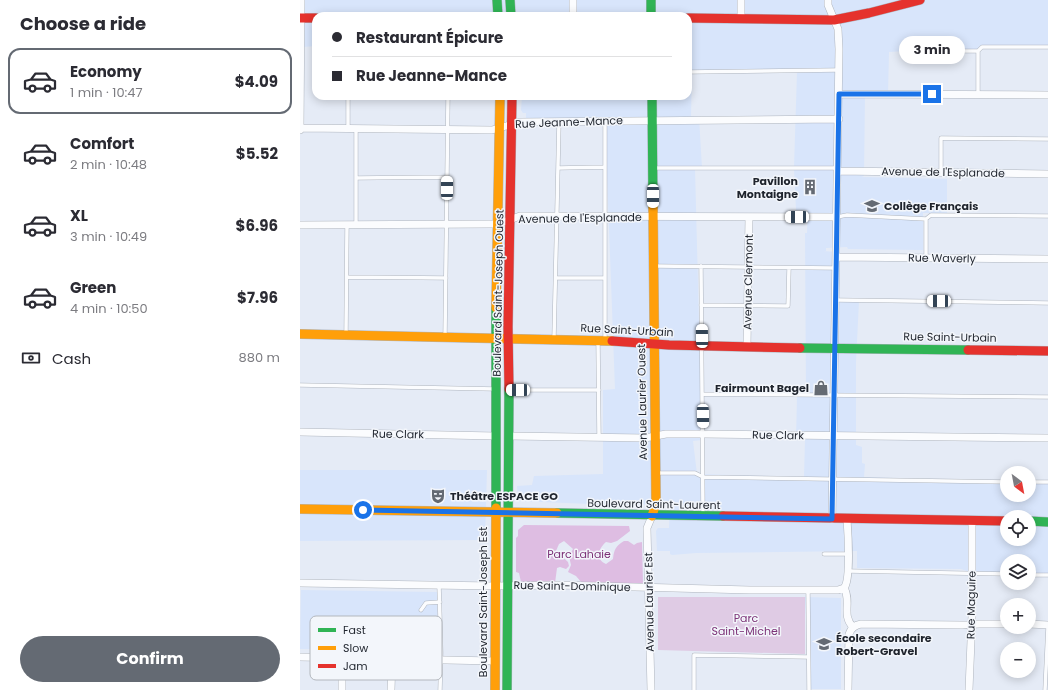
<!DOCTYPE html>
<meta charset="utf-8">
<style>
:root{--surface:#fff;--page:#f2f2f3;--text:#2b2b33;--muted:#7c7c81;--line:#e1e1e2;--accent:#646a73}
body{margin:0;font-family:Poppins,sans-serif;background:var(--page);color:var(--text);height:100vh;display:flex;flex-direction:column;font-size:15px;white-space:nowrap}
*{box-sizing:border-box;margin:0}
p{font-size:13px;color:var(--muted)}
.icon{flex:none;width:22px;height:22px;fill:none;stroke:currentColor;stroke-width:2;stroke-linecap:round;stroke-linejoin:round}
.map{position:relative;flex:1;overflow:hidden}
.sheet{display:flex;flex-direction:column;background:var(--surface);width:300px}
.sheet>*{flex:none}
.banner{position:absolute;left:12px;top:12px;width:380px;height:88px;border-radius:12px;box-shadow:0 2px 10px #0003;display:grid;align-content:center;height:88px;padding:0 20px;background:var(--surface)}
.needle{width:26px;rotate:148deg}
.buttons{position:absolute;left:700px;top:466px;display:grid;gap:8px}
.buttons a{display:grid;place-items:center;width:36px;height:36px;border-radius:50%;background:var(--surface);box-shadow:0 2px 10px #0003;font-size:20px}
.end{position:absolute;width:18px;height:18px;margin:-9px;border:5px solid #1a73e8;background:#fff;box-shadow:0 0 0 2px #fff}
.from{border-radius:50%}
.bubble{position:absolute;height:28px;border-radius:14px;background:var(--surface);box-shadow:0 2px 10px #0003;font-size:13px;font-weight:700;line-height:28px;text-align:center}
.car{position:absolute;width:12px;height:24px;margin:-12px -6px;border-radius:5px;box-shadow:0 0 3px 1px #0007;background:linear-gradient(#fff 24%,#345 0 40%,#fff 0 76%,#345 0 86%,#fff 0)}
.banner b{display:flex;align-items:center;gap:14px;height:38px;font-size:15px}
.banner b+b{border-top:1px solid var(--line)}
.banner i{width:10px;height:10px;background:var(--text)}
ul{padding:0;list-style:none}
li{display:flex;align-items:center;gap:12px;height:66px;margin:0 8px 6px;padding:0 12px;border:2px solid transparent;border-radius:12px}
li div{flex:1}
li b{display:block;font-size:15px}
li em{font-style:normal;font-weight:700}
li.current{border-color:var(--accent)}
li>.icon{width:36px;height:36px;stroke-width:1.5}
h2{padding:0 20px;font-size:18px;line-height:48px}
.pay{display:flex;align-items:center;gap:10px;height:44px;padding:0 20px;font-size:15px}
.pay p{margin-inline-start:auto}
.cta{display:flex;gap:8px;margin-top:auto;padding:8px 20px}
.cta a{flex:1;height:46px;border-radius:24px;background:var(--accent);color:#fff;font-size:16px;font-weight:700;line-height:46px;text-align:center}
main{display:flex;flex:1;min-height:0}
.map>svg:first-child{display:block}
.built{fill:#d8e5fb;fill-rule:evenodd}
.green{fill:#dfcbe4}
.forest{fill:#debde2}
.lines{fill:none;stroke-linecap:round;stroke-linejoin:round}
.lane-casing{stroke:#afb5be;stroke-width:4.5}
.street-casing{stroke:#afb5be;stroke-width:8}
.fast-casing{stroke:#afb5be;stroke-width:10}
.slow-casing{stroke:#afb5be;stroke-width:10}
.jam-casing{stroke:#afb5be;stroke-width:10}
.lane{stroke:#fbfcfe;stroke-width:3.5}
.street{stroke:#fbfcfe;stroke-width:7}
.fast{stroke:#30b455;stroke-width:9}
.slow{stroke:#ff9f0a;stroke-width:9}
.jam{stroke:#e5322d;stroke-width:9}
.route{stroke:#1a73e8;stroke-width:5}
.labels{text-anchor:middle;stroke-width:3;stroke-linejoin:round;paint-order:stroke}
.street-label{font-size:11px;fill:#1f242d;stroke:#f3f6fb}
.poi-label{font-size:11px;font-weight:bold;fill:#1f242d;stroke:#f3f6fb;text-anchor:start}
.park-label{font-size:11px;fill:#7d3378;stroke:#f3f6fb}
.key{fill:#f3f6fb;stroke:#b3b7bd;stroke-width:1}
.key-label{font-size:11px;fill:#1f242d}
</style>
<main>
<section class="sheet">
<h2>Choose a ride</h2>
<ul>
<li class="current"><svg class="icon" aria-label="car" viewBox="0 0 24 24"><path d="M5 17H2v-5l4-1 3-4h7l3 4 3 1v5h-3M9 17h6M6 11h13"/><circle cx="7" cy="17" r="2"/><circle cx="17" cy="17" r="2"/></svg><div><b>Economy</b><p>1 min · 10:47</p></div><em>$4.09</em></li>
<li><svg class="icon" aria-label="car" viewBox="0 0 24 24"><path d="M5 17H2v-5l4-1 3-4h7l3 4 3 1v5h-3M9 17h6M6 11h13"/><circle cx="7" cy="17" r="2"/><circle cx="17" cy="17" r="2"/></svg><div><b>Comfort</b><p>2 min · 10:48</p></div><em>$5.52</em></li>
<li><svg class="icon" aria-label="car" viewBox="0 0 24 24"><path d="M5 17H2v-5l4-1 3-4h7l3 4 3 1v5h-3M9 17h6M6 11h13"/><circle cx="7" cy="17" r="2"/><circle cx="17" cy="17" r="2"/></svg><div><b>XL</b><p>3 min · 10:49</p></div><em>$6.96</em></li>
<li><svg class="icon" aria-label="car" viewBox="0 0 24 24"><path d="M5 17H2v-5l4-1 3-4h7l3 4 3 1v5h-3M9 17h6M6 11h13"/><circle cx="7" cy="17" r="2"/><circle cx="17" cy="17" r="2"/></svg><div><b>Green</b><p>4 min · 10:50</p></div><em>$7.96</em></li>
</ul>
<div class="pay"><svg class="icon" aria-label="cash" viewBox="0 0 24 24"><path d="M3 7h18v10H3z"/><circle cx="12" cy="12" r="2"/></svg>Cash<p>880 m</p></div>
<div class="cta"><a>Confirm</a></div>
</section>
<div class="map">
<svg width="748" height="690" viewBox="0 0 748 690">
<rect width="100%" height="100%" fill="#e5ebf6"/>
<path class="built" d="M 0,0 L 748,0 L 748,49 L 640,49 L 589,52 L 588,94 L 565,95 L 564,176 L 561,177 L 647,179 L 647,213 L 623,213 L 623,250 L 548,249 L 547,247 L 526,248 L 526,251 L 523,251 L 537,252 L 537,301 L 559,301 L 556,362 L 556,445 L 562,447 L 562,463 L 565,464 L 564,477 L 707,482 L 707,495 L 729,495 L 729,482 L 748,482 L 748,575 L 729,575 L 729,561 L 707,561 L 707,574 L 672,573 L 661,569 L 557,568 L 557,551 L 396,553 L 372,555 L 370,554 L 370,551 L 357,551 L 356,531 L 358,528 L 369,528 L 370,504 L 314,505 L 218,501 L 217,486 L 232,485 L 234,476 L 303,474 L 303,390 L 315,389 L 305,121 L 304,120 L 226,118 L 226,113 L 223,113 L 221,110 L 222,96 L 388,96 L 388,16 L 16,16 L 16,46 L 3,47 ZM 497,72 L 494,168 L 496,210 L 508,210 L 507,233 L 505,233 L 506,396 L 497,396 L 496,439 L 505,440 L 504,477 L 397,474 L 393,441 L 402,440 L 395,168 L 402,168 L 399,117 L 391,116 L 392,74 ZM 707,517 L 729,517 L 729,539 L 707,539 Z
M 0,470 L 187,470 L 185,540 L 0,541 Z
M 1,590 L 137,592 L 138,651 L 0,649 Z
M 505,597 L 541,598 L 541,689 L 507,689 L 508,657 Z"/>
<path class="green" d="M 358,597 L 505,597 L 505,654 L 358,650 Z"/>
<path class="forest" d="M 224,525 L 329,526 L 330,531 L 317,541 L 311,543 L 306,542 C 298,549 295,559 306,564 L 313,559 C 314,549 316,546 324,541 L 328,541 L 334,545 L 337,543 L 342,542 L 343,584 L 282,583 L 276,576 L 268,572 L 271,565 L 269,556 L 273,549 L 264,541 L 259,544 L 256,551 L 268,562 L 269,566 L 266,569 L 260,567 L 257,568 L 255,583 L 221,582 L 219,573 L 216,572 L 216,538 L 218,536 L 218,530 Z"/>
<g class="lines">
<g class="lane-casing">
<path id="lane" d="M 637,51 L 678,51 L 682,47 L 748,47
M 678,51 L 678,95
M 388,72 L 538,70
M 305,121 L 305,340
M 48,128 L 48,96
M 56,129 L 56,224
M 258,168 L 305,167
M 354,168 L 537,168
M 641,171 L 641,138 L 748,139
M 56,178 L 147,177
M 537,217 L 547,215 L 626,219 L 631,215 L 748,216
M 626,257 L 626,219
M 354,266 L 535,268
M 401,266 L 403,515
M 47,277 L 146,278
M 256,278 L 305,278
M 536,300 L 748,303
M 401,305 L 488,306 L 489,268
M 46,334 L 47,224
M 145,337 L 148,96
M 254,338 L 259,122
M 298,340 L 299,437
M 0,385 L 195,389
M 210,390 L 299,390
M 402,394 L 748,397
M 355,473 L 395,473 L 403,477 L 707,482
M 729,482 L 748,482
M 524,554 L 548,554
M 548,571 L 707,574
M 729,575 L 748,575
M 139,585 L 141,653 L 140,690
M 508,590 L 509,690
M 121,610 L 126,603 L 140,602
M 394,690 L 394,655 L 508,657
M 745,690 L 748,627"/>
</g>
<g class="street-casing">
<path id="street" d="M 273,0 L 273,16
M 528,0 L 528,5 L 538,29 L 539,49 L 532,519
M 441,19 L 441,0
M 539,94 L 748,95
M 0,128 L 192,130 L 220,122 L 539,119
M 0,130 L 1,0
M 538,171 L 748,174
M 0,225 L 190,224 L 199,224 L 220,216 L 537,217
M 536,257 L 748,259
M 447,347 L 449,217
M 0,432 L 196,436
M 209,436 L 345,438 L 366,434 L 403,434 L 748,438
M 0,583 L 195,586 L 258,585 L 450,590 L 538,590 L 544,588
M 544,588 C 551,580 548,532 547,519
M 544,588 C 552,601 541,615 553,627
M 729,624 L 748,625
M 0,657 L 195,661
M 42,690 L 42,658
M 91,690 L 92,659
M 351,690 L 347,528 L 352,516
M 548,690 L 549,634 C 551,628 555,625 561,624 L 662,625 L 679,624 L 707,624
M 669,690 L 672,616 L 672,521"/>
</g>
<g class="fast-casing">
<path id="fast" d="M 197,0 L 198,16
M 210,0 L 211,16
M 351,0 L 351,16
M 352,96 L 353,206
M 500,348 L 668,350
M 196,508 L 196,308
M 257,513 L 423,516
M 729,521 L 748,522
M 207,690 L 209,389"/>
</g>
<g class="slow-casing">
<path id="slow" d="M 196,308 L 200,96
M 0,334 L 312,341
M 0,509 L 257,513
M 352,516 L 356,503 L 353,206
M 195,690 L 196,508"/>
</g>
<g class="jam-casing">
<path id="jam" d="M 0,18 L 16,18
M 388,18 L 534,20 L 569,13 L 620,0
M 312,341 L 369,345 L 500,348
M 668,350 L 748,351
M 209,389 L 208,327 L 212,96
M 423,516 L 707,521"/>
</g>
<use href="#lane" class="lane"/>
<use href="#street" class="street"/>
<use href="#fast" class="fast"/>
<use href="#slow" class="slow"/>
<use href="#jam" class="jam"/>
</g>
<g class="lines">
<path class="route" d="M 63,510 L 532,519 L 539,94 L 632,94"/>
</g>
<defs>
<g id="building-bare" transform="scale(1.2)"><path d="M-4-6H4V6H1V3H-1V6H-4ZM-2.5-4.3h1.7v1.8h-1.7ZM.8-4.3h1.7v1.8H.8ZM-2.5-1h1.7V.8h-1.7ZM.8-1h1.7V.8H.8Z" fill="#646a73" stroke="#f3f6fb" stroke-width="2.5" paint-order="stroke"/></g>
<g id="school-bare" transform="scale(1.2)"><path d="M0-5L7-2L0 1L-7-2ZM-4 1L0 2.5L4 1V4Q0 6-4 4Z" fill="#646a73" stroke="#f3f6fb" stroke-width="2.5" paint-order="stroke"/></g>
<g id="shop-bare" transform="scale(1.2)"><path d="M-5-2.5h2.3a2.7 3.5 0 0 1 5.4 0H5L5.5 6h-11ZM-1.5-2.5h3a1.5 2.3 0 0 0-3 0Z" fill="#646a73" stroke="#f3f6fb" stroke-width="2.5" paint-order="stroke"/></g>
<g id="theatre-bare" transform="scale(1.2)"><path d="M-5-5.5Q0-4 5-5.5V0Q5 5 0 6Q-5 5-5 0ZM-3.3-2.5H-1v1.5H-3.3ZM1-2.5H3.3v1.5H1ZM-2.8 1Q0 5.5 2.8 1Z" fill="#646a73" stroke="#f3f6fb" stroke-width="2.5" paint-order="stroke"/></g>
</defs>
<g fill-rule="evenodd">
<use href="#building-bare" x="510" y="187"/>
<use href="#school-bare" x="572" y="206"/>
<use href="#shop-bare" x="521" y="388"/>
<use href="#theatre-bare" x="138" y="496"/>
<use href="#school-bare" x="524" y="644"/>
</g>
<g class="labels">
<g class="street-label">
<text transform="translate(269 122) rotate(-2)" y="4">Rue Jeanne-Mance</text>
<text transform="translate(643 172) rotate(1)" y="4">Avenue de l'Esplanade</text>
<text transform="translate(280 218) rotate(-1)" y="4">Avenue de l'Esplanade</text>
<text transform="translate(642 258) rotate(1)" y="4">Rue Waverly</text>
<text transform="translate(448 282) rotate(-89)" y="4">Avenue Clermont</text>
<text transform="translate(198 293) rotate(-89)" y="4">Boulevard Saint-Joseph Ouest</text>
<text transform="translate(327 330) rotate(3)" y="4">Rue Saint-Urbain</text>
<text transform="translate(650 337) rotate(1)" y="4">Rue Saint-Urbain</text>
<text transform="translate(342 402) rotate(-91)" y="4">Avenue Laurier Ouest</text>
<text transform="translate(98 434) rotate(1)" y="4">Rue Clark</text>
<text transform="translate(478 435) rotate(1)" y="4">Rue Clark</text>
<text transform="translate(354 504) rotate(1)" y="4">Boulevard Saint-Laurent</text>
<text transform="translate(272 586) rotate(1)" y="4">Rue Saint-Dominique</text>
<text transform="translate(183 602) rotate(-90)" y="4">Boulevard Saint-Joseph Est</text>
<text transform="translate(349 602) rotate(-91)" y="4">Avenue Laurier Est</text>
<text transform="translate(671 605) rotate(-89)" y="4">Rue Maguire</text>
</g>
<g class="poi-label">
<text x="498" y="185" text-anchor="end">Pavillon<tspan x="498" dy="13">Montaigne</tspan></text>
<text x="584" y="210">Collège Français</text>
<text x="509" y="392" text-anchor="end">Fairmount Bagel</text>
<text x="150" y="500">Théâtre ESPACE GO</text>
<text x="536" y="642">École secondaire<tspan x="536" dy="13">Robert-Gravel</tspan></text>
</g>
<g class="park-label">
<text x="279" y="558">Parc Lahaie</text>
<text x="446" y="622">Parc<tspan x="446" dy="13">Saint-Michel</tspan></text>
</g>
</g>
<rect x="10" y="616" width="132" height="64" rx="6" class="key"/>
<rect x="18" y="628" width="18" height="4" fill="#30b455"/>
<rect x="18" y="646" width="18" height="4" fill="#ff9f0a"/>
<rect x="18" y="664" width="18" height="4" fill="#e5322d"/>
<g class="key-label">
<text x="43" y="634">Fast</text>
<text x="43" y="652">Slow</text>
<text x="43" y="670">Jam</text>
</g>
</svg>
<div class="buttons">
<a><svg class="needle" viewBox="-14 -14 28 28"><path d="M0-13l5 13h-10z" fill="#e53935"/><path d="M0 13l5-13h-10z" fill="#7c7c81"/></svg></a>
<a><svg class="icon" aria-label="locate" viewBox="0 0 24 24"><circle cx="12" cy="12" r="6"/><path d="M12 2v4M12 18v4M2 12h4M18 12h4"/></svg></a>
<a><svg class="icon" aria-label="layers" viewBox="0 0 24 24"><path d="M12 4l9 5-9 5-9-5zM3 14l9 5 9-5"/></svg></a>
<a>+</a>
<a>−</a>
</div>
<i class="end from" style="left:63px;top:510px"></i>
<i class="end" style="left:632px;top:94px"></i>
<div class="bubble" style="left:599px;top:36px;width:66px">3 min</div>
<i class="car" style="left:147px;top:188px;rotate:0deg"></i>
<i class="car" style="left:353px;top:196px;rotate:180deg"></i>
<i class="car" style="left:497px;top:217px;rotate:270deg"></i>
<i class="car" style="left:639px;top:301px;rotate:271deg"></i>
<i class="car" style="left:402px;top:336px;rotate:359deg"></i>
<i class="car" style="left:218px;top:390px;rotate:271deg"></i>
<i class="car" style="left:403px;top:416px;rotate:179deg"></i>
<div class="banner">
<b><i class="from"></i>Restaurant Épicure</b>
<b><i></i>Rue Jeanne-Mance</b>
</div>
</div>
</main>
